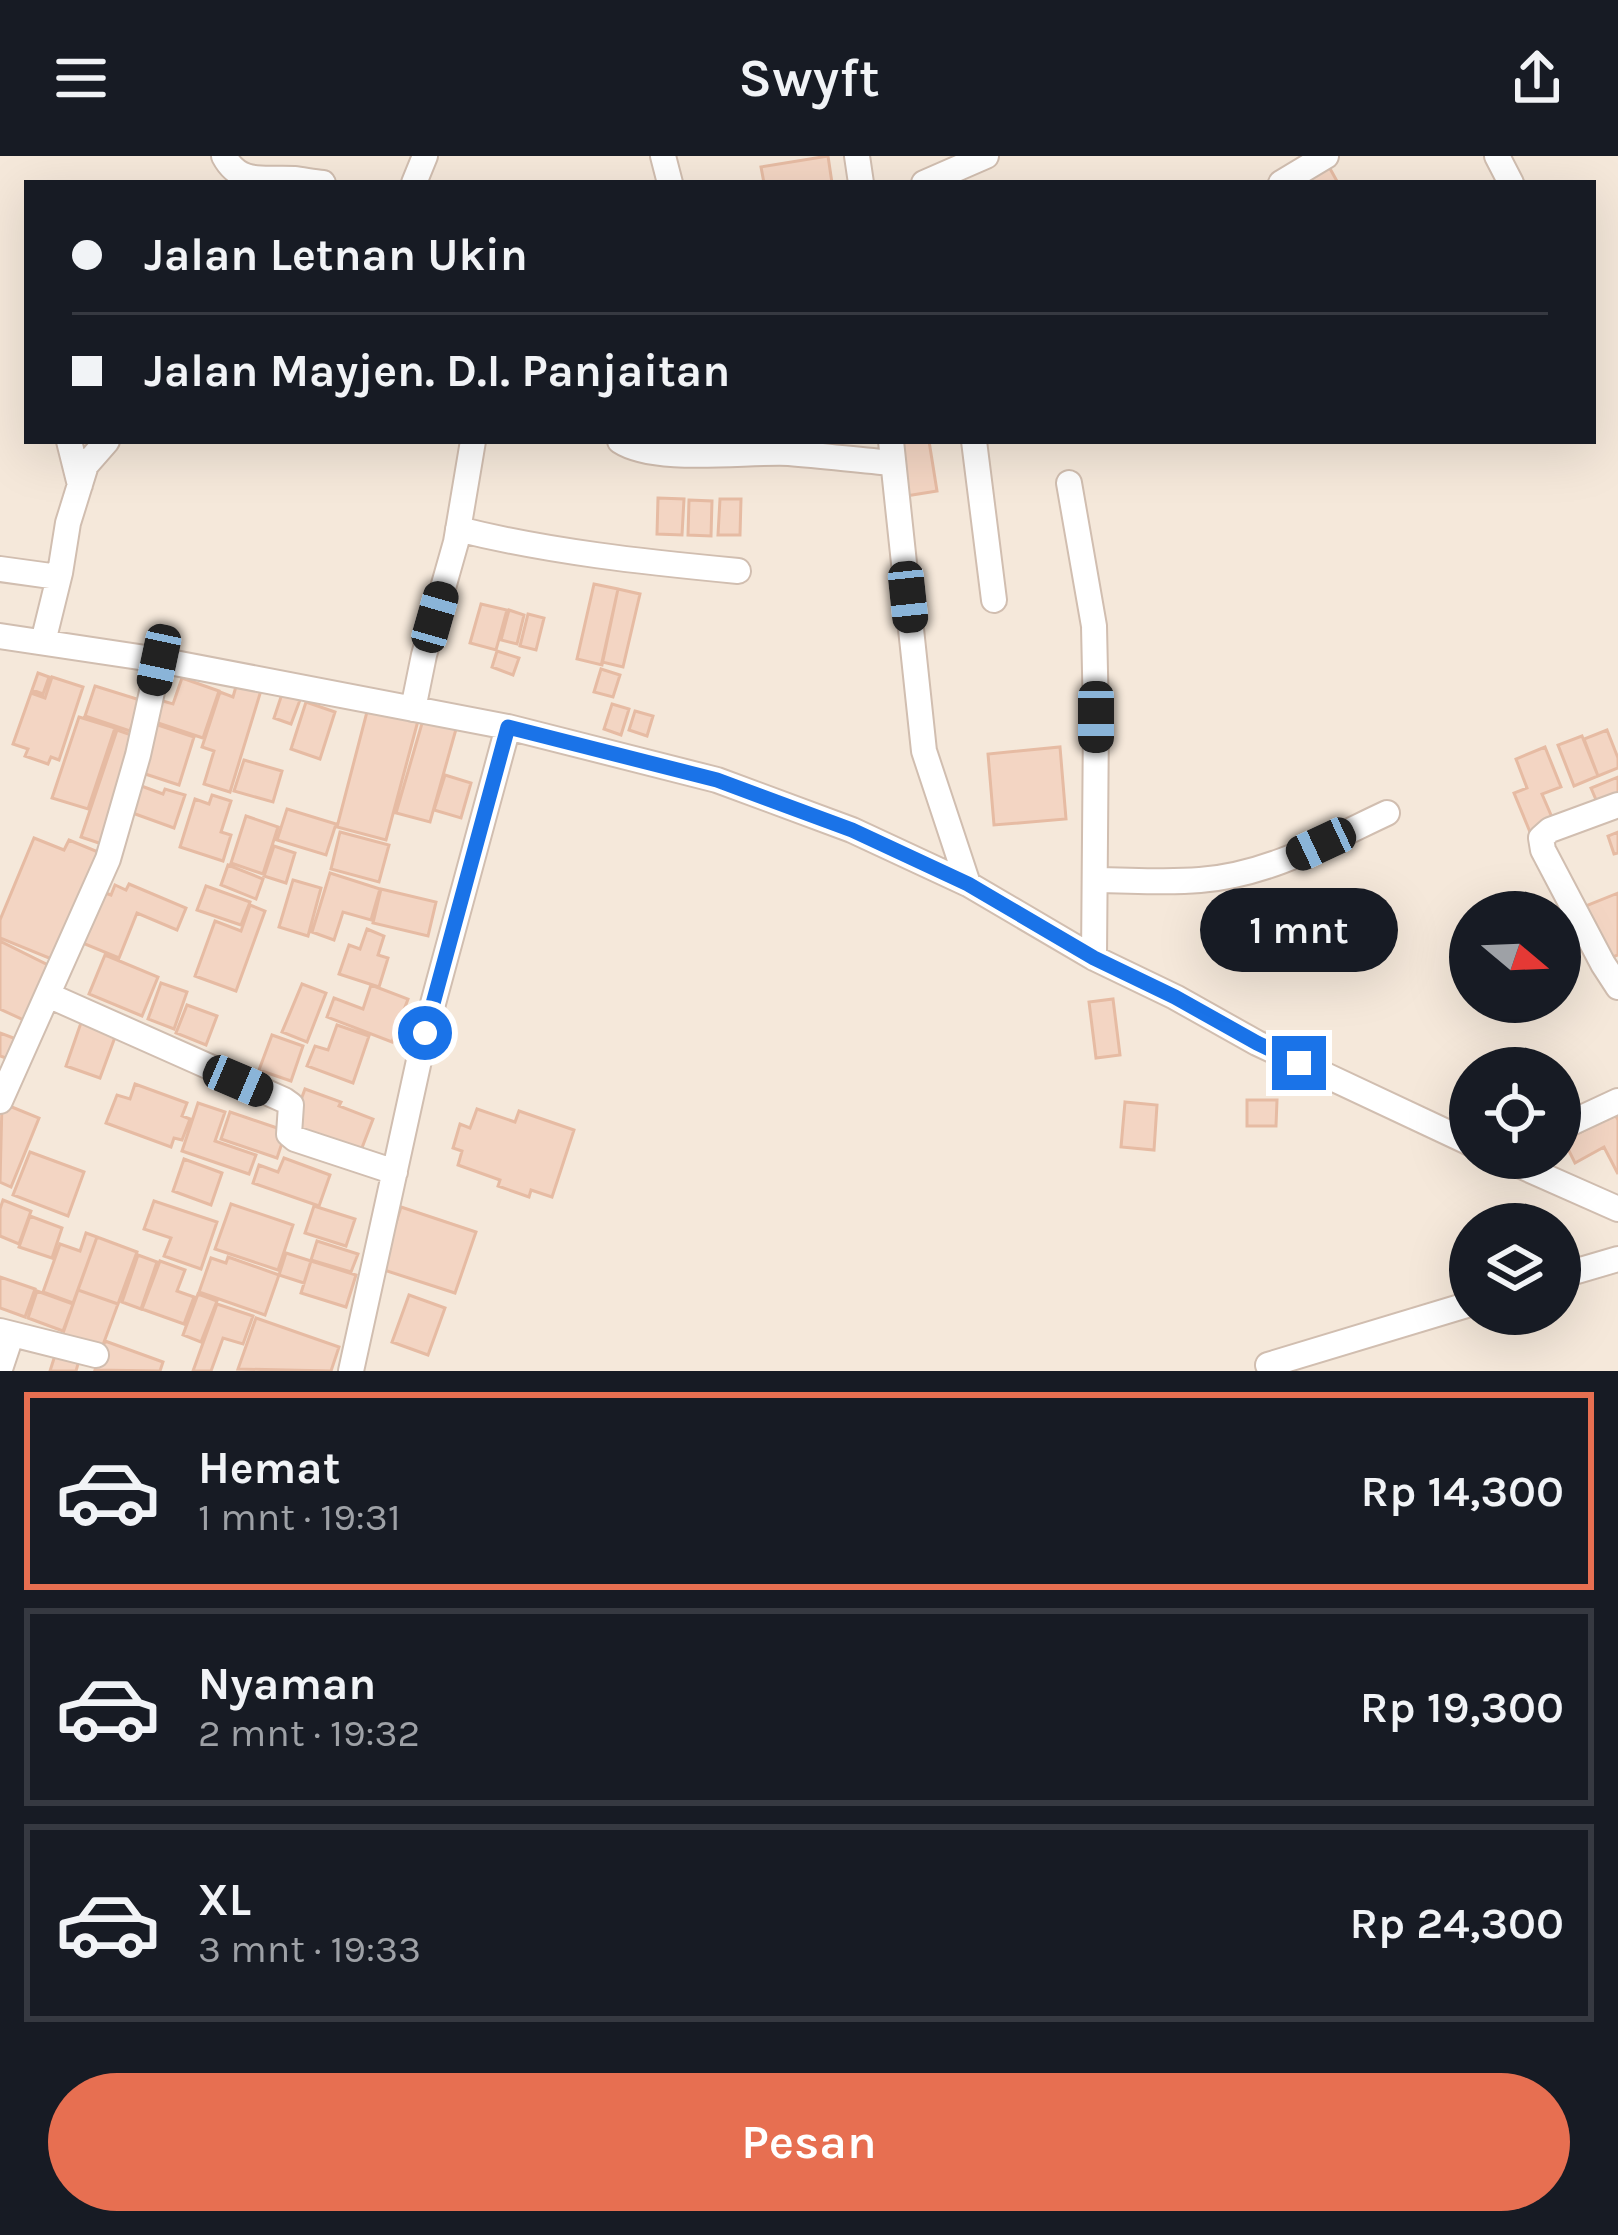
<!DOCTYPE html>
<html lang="id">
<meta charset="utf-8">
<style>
:root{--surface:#171b24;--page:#20242c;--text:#f1f3f6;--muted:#9ea1a6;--line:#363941;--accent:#e76f51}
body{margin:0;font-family:Karla,sans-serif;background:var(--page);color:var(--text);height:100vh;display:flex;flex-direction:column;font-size:45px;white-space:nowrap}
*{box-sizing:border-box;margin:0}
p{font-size:39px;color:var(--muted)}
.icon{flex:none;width:66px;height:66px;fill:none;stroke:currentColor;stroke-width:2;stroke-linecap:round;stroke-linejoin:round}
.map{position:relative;height:1215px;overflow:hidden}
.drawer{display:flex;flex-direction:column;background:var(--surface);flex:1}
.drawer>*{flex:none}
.top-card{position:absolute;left:24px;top:24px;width:1572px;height:264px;border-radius:0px;box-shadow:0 12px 48px #0002;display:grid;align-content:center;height:264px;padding:0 48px;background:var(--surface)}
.needle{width:78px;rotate:109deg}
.buttons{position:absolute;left:1449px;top:735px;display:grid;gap:24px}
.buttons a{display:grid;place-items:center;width:132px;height:132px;border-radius:50%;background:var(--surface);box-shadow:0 12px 48px #0002;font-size:60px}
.end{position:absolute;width:54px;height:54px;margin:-27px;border:15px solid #1a73e8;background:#fff;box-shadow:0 0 0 6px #fff}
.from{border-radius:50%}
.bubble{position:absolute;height:84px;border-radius:42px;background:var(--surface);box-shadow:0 12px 48px #0002;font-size:39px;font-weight:600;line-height:84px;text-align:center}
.car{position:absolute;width:36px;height:72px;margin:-36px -18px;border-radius:15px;box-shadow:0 0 9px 3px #0007;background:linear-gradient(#222 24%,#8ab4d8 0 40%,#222 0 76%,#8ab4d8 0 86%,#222 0)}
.top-card b{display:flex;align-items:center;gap:42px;height:114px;font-size:45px}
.top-card b+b{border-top:3px solid var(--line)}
.top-card i{width:30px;height:30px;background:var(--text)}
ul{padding:21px 0 0;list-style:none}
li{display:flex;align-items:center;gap:36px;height:198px;margin:0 24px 18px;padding:0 24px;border:6px solid var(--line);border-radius:0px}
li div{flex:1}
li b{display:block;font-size:45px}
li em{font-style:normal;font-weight:600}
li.selected{border-color:var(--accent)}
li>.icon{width:108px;height:108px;stroke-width:1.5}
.cta{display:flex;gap:24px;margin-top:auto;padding:24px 48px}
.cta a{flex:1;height:138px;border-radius:72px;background:var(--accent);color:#fff;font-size:48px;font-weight:600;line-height:138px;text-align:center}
header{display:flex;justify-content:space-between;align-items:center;height:156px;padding:0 48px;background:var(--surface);font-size:54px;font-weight:600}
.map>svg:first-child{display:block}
.residential{fill:#f5e8da;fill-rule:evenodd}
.building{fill:#f3d5c3;stroke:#e6bba3;stroke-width:3}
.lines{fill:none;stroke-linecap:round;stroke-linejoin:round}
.minor-casing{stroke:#d1beb0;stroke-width:28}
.minor{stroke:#fff;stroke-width:24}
.route{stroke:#1a73e8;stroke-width:15}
</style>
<header><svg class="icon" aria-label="menu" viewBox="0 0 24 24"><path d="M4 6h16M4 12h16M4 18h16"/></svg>Swyft<svg class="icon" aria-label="share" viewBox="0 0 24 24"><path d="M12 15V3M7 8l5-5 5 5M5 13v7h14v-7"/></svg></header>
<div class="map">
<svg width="1618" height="1215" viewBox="0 0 1618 1215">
<rect width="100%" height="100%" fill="#fdf6ec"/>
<path class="residential" d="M 0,0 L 1618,0 L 1618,1215 L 0,1215 ZM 27,27 L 1593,27 L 1593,285 L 27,285 ZM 1470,756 L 1560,756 L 1560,846 L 1470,846 ZM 1470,912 L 1560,912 L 1560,1002 L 1470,1002 ZM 1470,1068 L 1560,1068 L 1560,1158 L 1470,1158 Z"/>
<path class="building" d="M 828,0 L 832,27 L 764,27 L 761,11 Z
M 1328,9 L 1338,27 L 1297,27 Z
M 897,285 L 929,285 L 937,335 L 906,340 Z
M 658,342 L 684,343 L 682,379 L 657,378 Z
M 720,343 L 741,343 L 740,379 L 718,379 Z
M 689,344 L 712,345 L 711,380 L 688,379 Z
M 594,428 L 618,433 L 602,509 L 577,503 Z
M 618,433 L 640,438 L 623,511 L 602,506 Z
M 481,448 L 507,454 L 496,494 L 470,487 Z
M 509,454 L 524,459 L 517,488 L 501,484 Z
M 528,458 L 544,462 L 536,494 L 520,490 Z
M 497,495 L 519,502 L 513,519 L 492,511 Z
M 601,513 L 620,519 L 613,541 L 594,536 Z
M 38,517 L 49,521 L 43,538 L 32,534 Z
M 239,520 L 263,528 L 230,636 L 204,628 L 214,595 L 202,591 L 220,536 L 233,541 Z
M 52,521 L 83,531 L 59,604 L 51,601 L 48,608 L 25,600 L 28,593 L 13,588 L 31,537 L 45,542 Z
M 182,522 L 219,535 L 203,582 L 149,564 L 156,543 L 173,548 Z
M 95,530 L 140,544 L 130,575 L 85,560 Z
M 282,538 L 300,544 L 291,568 L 274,562 Z
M 306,546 L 335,556 L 320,603 L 291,593 Z
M 369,548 L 419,561 L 386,684 L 337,671 Z
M 612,548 L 629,553 L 621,579 L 604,573 Z
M 635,555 L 653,560 L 647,580 L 629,574 Z
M 425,557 L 458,566 L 430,666 L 396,657 Z
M 79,561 L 115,572 L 88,653 L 52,642 Z
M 152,567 L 194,581 L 179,629 L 136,615 Z
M 117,574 L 140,582 L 105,689 L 81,681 Z
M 1607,574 L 1618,602 L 1618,612 L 1598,620 L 1584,583 Z
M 1582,580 L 1598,620 L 1574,630 L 1558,589 Z
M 1060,591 L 1066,663 L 994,669 L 988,598 Z
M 1545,591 L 1561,631 L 1542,638 L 1554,666 L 1530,676 L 1514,637 L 1527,632 L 1516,603 Z
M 244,604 L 282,615 L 273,646 L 234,635 Z
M 445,619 L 471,627 L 461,662 L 434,654 Z
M 1618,621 L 1618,646 L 1600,653 L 1591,632 Z
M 136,628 L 163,638 L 165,633 L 185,639 L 174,672 L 127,655 Z
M 212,639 L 231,645 L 221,676 L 231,679 L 223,705 L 180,691 L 195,643 L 209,648 Z
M 287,653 L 336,668 L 326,699 L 277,684 Z
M 246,660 L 278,671 L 263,718 L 231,707 Z
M 340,676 L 389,689 L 379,726 L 331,713 Z
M 1618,676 L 1618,697 L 1614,698 L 1608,680 Z
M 34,682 L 64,694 L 69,684 L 103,698 L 54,804 L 0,782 L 0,764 Z
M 274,690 L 295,697 L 286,727 L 264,720 Z
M 228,709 L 263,723 L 256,743 L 221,729 Z
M 330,717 L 380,733 L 371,764 L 343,756 L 334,784 L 312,776 Z
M 293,724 L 321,732 L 308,780 L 279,771 Z
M 129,728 L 186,752 L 177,774 L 137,757 L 119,802 L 80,786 L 100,735 L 111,739 L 115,729 L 126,734 Z
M 206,730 L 250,746 L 241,769 L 197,754 Z
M 381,733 L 436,746 L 428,780 L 373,767 Z
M 1618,737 L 1618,799 L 1605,804 L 1583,751 Z
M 250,749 L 265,755 L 236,835 L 195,820 L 215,765 L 241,775 Z
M 367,773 L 384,780 L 378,799 L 388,802 L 379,831 L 339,818 L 349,789 L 360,793 Z
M 0,785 L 54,812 L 28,866 L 0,853 Z
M 105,799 L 158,821 L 142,860 L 89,838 Z
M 161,827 L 187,836 L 174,873 L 148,863 Z
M 302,828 L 326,837 L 307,886 L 282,876 Z
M 371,829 L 408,843 L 392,886 L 327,861 L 334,842 L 363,853 Z
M 1113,843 L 1120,899 L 1096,902 L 1089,846 Z
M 187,849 L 217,860 L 206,889 L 176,877 Z
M 83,861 L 118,873 L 100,922 L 66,910 Z
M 337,869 L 369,880 L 353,927 L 307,910 L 315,890 L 328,894 Z
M 0,877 L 16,883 L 9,903 L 0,900 Z
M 272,879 L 303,890 L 291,925 L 259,914 Z
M 135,928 L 187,947 L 182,960 L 190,963 L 182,984 L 174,982 L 171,991 L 106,967 L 117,939 L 130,943 Z
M 305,933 L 341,946 L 339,950 L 373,963 L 358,1002 L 289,976 Z
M 1247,944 L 1277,944 L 1276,970 L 1247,970 Z
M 1125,946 L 1157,949 L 1154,994 L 1121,991 Z
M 2,947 L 39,962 L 11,1031 L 0,1026 Z
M 198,947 L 225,956 L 215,985 L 256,999 L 249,1018 L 182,995 Z
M 477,953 L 515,966 L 519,955 L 574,974 L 552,1041 L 531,1034 L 529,1041 L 498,1030 L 500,1024 L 458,1009 L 462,995 L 453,992 L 460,968 L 470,972 Z
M 230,956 L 286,975 L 277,1002 L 221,983 Z
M 1615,958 L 1618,964 L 1618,1018 L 1604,991 L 1575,1007 L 1564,985 Z
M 30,996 L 84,1016 L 68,1060 L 13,1039 Z
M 284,1002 L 330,1019 L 319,1050 L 253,1027 L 259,1009 L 278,1016 Z
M 184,1003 L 222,1017 L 211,1049 L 173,1035 Z
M 3,1044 L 31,1055 L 19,1088 L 0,1080 L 0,1053 Z
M 154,1045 L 217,1066 L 201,1113 L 164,1100 L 171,1082 L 144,1073 Z
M 231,1048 L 293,1069 L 278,1114 L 215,1093 Z
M 314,1050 L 355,1063 L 346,1090 L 305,1077 Z
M 401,1051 L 476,1076 L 455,1137 L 381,1113 Z
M 30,1060 L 62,1072 L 52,1102 L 19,1091 Z
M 86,1077 L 97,1081 L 73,1147 L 43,1136 L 60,1088 L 80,1095 Z
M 97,1081 L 137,1096 L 118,1148 L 78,1134 Z
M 317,1085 L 358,1098 L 351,1116 L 311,1104 Z
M 286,1097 L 311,1105 L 304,1127 L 279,1119 Z
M 138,1099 L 157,1106 L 141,1153 L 122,1146 Z
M 228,1101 L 279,1119 L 265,1159 L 199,1136 L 211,1102 L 226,1107 Z
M 160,1105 L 185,1114 L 177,1135 L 194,1141 L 184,1168 L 142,1153 Z
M 311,1105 L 356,1119 L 346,1151 L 301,1137 Z
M 0,1121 L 35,1133 L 25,1161 L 0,1152 Z
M 78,1134 L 118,1148 L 100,1197 L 61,1183 Z
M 37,1135 L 73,1148 L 63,1175 L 28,1162 Z
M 198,1138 L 217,1145 L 201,1186 L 183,1179 Z
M 409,1139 L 445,1152 L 428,1199 L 392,1186 Z
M 217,1148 L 253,1160 L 243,1188 L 223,1182 L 211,1215 L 193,1215 Z
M 256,1162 L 339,1191 L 331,1215 L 238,1213 Z
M 105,1185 L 163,1206 L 160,1215 L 95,1214 Z
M 57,1193 L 80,1201 L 76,1215 L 50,1215 Z"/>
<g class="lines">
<g class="minor-casing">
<path id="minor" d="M 224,0 C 240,30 265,21 294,23 C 303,24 313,26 323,27
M 663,0 L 670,27
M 857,0 L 861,27
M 1497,0 L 1511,27
M 414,27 L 425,0
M 924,27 L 986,0
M 1281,27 L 1326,0
M 69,285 L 80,329
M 620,285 C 655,308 745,295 789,297 C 824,300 859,304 893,307
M 891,285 L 924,595 L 968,728
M 974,285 L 994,444
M 1069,327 L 1094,470 L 1096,561 L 1094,802
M 458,373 C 549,396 645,406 738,415
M 0,413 L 58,421
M 0,480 L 159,504 L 508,571 L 717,624 L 852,674 L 968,728 L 1094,802 L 1175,841 L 1257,887 L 1470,987
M 43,486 L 60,417 L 68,367 L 86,309 L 107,285
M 413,553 L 424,499 L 456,386 L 473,285
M 1618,649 L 1550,674 L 1541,682 L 1543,694 L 1603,808 L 1618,831
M 1095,724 C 1129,724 1165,727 1200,724 C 1268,719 1327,685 1387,657
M 48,839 L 284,944 L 291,949 L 289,978 L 295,983 L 395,1016
M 0,945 L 108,703 L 138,599 L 159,504
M 1560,972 L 1618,945
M 1503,1002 L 1618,1053
M 1560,1120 L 1618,1103
M 0,1175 L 96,1199
M 1268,1209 L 1470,1148
M 0,1213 L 11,1180
M 351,1215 L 425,877 L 508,571"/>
</g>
<use href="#minor" class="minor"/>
</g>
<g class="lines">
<path class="route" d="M 425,877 L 508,571 L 717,624 L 852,674 L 968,728 L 1094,802 L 1175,841 L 1257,887 L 1299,907"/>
</g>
</svg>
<div class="buttons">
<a><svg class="needle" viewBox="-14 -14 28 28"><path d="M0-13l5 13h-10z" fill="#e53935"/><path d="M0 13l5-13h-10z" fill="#9ea1a6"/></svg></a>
<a><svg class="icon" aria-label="locate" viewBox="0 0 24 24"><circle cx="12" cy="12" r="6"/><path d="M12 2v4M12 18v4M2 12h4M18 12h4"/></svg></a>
<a><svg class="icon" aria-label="layers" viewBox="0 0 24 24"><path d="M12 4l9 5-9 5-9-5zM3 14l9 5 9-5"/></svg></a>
</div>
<i class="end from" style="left:425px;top:877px"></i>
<i class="end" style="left:1299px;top:907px"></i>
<div class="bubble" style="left:1200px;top:732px;width:198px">1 mnt</div>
<i class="car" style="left:908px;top:441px;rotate:174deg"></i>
<i class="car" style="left:435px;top:461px;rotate:16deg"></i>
<i class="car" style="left:159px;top:504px;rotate:192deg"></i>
<i class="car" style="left:1096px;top:561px;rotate:180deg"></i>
<i class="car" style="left:1321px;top:688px;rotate:245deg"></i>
<i class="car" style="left:238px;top:925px;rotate:113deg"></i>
<div class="top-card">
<b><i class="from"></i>Jalan Letnan Ukin</b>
<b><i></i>Jalan Mayjen. D.I. Panjaitan</b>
</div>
</div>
<section class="drawer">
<ul>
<li class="selected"><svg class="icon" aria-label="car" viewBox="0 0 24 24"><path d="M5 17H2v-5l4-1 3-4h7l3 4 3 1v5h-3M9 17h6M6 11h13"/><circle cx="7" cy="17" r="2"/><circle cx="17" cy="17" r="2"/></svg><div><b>Hemat</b><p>1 mnt · 19:31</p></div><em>Rp 14,300</em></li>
<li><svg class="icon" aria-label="car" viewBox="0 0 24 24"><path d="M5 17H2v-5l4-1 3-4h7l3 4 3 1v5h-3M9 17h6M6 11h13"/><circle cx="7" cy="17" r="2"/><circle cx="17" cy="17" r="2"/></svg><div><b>Nyaman</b><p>2 mnt · 19:32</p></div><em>Rp 19,300</em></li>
<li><svg class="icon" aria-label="car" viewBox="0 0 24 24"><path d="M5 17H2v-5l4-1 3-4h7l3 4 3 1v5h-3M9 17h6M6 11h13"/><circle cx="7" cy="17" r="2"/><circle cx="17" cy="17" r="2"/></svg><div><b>XL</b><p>3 mnt · 19:33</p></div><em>Rp 24,300</em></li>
</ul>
<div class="cta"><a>Pesan</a></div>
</section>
